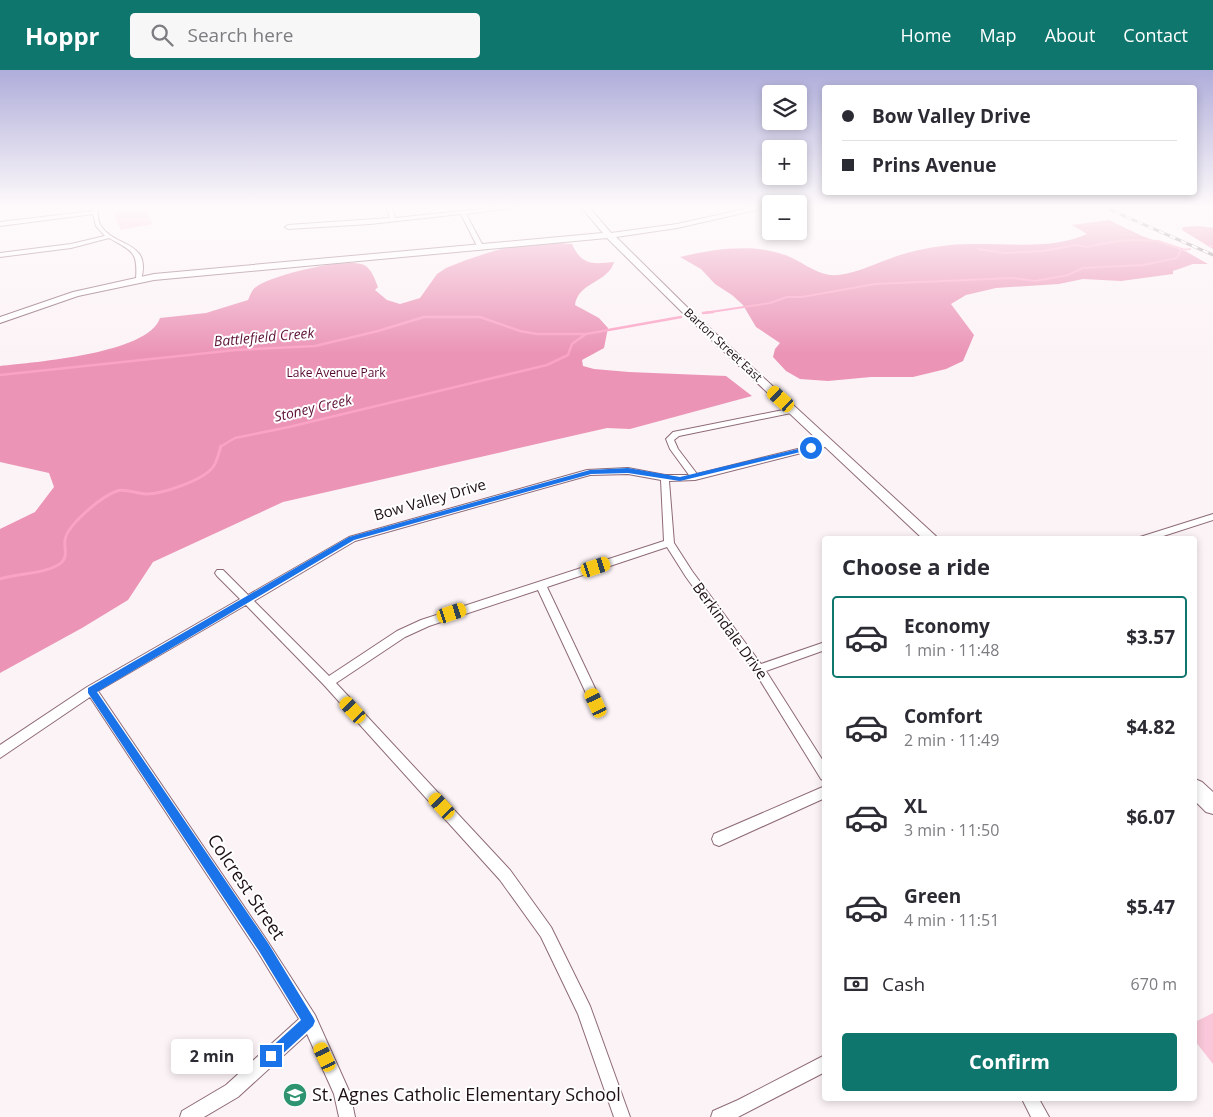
<!DOCTYPE html>
<meta charset="utf-8">
<style>
:root{--surface:#fff;--page:#f7f7f7;--text:#2b2b33;--muted:#7c7c81;--line:#e1e1e2;--accent:#0f766e}
body{margin:0;font-family:"Open Sans",sans-serif;background:var(--page);color:var(--text);height:100vh;display:flex;flex-direction:column;font-size:19px;white-space:nowrap}
*{box-sizing:border-box;margin:0}
p{font-size:16px;color:var(--muted)}
.icon{flex:none;width:28px;height:28px;fill:none;stroke:currentColor;stroke-width:2;stroke-linecap:round;stroke-linejoin:round}
.map{position:relative;flex:1;overflow:hidden}
.panel{position:absolute;left:822px;top:466px;width:375px;height:565px;display:flex;flex-direction:column;background:var(--surface);border-radius:5px;box-shadow:0 2px 8px #0003}
.panel>*{flex:none}
.top-card{position:absolute;left:822px;top:15px;width:375px;height:110px;border-radius:5px;box-shadow:0 2px 8px #0003;display:grid;align-content:center;height:110px;padding:0 20px;background:var(--surface)}
.controls{position:absolute;left:762px;top:15px;display:grid;gap:10px}
.controls a{display:grid;place-items:center;width:45px;height:45px;border-radius:5px;background:var(--surface);box-shadow:0 2px 8px #0003;font-size:25px}
.end{position:absolute;width:22px;height:22px;margin:-11px;border:6px solid #1a73e8;background:#fff;box-shadow:0 0 0 2px #fff}
.from{border-radius:50%}
.bubble{position:absolute;height:35px;border-radius:5px;background:var(--surface);box-shadow:0 2px 8px #0003;font-size:16px;font-weight:700;line-height:35px;text-align:center}
.car{position:absolute;width:15px;height:30px;margin:-15px -8px;border-radius:6px;box-shadow:0 0 4px 1px #0007;background:linear-gradient(#f5c518 24%,#345 0 40%,#f5c518 0 76%,#345 0 86%,#f5c518 0)}
.top-card b{display:flex;align-items:center;gap:18px;height:48px;font-size:19px}
.top-card b+b{border-top:1px solid var(--line)}
.top-card i{width:12px;height:12px;background:var(--text)}
ul{padding:0;list-style:none}
li{display:flex;align-items:center;gap:15px;height:82px;margin:0 10px 8px;padding:0 10px;border:2px solid transparent;border-radius:5px}
li div{flex:1}
li b{display:block;font-size:19px}
li em{font-style:normal;font-weight:700}
li.current{border-color:var(--accent)}
li>.icon{width:45px;height:45px;stroke-width:1.5}
h2{padding:0 20px;font-size:22px;line-height:60px}
.pay{display:flex;align-items:center;gap:12px;height:55px;padding:0 20px;font-size:19px}
.pay p{margin-inline-start:auto}
.primary-button{display:flex;gap:10px;margin-top:auto;padding:10px 20px}
.primary-button a{flex:1;height:58px;border-radius:5px;background:var(--accent);color:#fff;font-size:20px;font-weight:700;line-height:58px;text-align:center}
header{display:flex;align-items:center;gap:30px;box-sizing:border-box;height:70px;padding:0 25px;background:var(--accent);color:#fff}
header strong{font-size:24px}
nav{display:flex;gap:28px;margin-inline-start:auto;font-size:18px}
.search{width:350px;height:45px;background:var(--page);display:flex;align-items:center;gap:12px;box-sizing:border-box;padding:0 18px;border-radius:5px;color:var(--muted);font-size:19px}
.map>svg:first-child{display:block}
.green{fill:#f9c7d9}
.forest{fill:#eb94b6}
.lines{fill:none;stroke-linecap:round;stroke-linejoin:round}
.stream-far2{stroke:#fba3c5;stroke-width:2}
.stream-far1{stroke:#fba3c5;stroke-width:2.5}
.stream{stroke:#fba3c5;stroke-width:3}
.street-casing{stroke:#8e6a77;stroke-width:2}
.secondary-casing{stroke:#8e6a77;stroke-width:2}
.street{fill:#fff;fill-rule:evenodd}
.secondary{fill:#fff;fill-rule:evenodd}
.rail-casing{stroke:#908589;stroke-width:3}
.rail{stroke:#fff;stroke-width:2;stroke-dasharray:6;stroke-linecap:butt}
.route{fill:#1a73e8}
.labels{text-anchor:middle;stroke-width:4;stroke-linejoin:round;paint-order:stroke}
.far-street-label{font-size:12px;fill:#1e1015;stroke:#fff}
.far-park-label{font-size:12px;fill:#580b32;stroke:#fff}
.far-water-label{font-size:14px;font-style:italic;fill:#5f1338;stroke:#fff}
.street-label{font-size:15px;fill:#1e1015;stroke:#fff}
.near-street-label{font-size:18px;fill:#1e1015;stroke:#fff}
.near-poi-label{font-size:18px;fill:#1e1015;stroke:#fff;text-anchor:start}
</style>
<header>
<strong>Hoppr</strong>
<div class="search"><svg class="icon" aria-label="search" viewBox="0 0 24 24"><circle cx="10" cy="10" r="6"/><path d="M15 15l6 6"/></svg>Search here</div>
<nav><a>Home</a><a>Map</a><a>About</a><a>Contact</a></nav>
</header>
<div class="map">
<svg width="1213" height="1047" viewBox="0 0 1213 1047">
<rect width="100%" height="100%" fill="#fcf3f6"/>
<path class="green" d="M 144,137 L 153,154 L 121,160 L 113,143 Z
M 1213,943 L 1213,994 L 1195,971 L 1195,952 Z"/>
<path class="forest" d="M 1109,150 L 1142,166 L 1187,182 L 1208,194 L 1193,194 L 1173,201 L 1173,204 L 1121,211 L 1083,209 L 1059,214 L 996,218 L 966,225 L 951,234 L 974,265 L 963,291 L 946,299 L 913,307 L 871,307 L 828,311 L 800,309 L 786,301 L 773,287 L 775,279 L 780,273 L 756,257 L 743,235 L 732,225 L 715,214 L 701,199 L 680,187 C 713,179 752,173 785,185 C 800,190 814,203 830,205 C 854,207 887,187 911,182 C 929,177 952,174 971,174 C 1010,173 1051,180 1087,164 L 1072,155 Z
M 1199,156 L 1213,158 L 1213,179 L 1182,160 L 1183,157 Z
M 546,172 L 572,174 C 582,196 593,194 614,192 C 608,213 578,212 575,235 L 599,248 L 608,258 L 604,278 L 582,290 L 583,296 L 594,299 L 629,302 L 726,306 L 752,326 L 630,359 L 607,358 L 283,432 L 153,492 L 128,530 L 82,558 L 0,603 L 0,459 L 35,442 L 54,417 L 49,403 L 0,392 L 0,296 C 34,292 148,284 160,248 L 206,243 L 248,230 C 250,226 252,219 256,217 C 272,205 346,187 364,195 C 372,199 375,210 378,217 L 375,220 L 387,230 L 400,234 L 420,228 L 437,204 L 446,198 C 478,185 511,174 546,172 Z"/>
<g class="lines">
<path class="stream-far2" d="M 1209,176 L 1213,176
M 978,179 L 1005,183 L 1043,181 L 1076,175 L 1086,177 L 1117,171 L 1136,170 L 1158,171 L 1182,179
M 704,243 L 770,233 L 787,227 L 802,227 L 875,214 L 1012,208 L 1035,211 L 1068,205 L 1083,198 L 1143,195 L 1177,188 L 1181,180 L 1190,179"/>
<path class="stream-far1" d="M 703,243 L 713,242
M 0,305 L 236,280 L 315,276 L 378,261 L 424,247 L 480,247 L 520,261 L 537,264 L 586,264
M 220,377 L 235,368 L 289,357 L 547,295 L 568,285 L 572,274 L 586,264 L 681,247"/>
<path class="stream" d="M 0,509 C 18,503 49,504 62,492 C 68,486 64,478 65,470 C 67,455 102,426 117,421 C 125,418 137,424 147,424 C 162,424 204,410 213,397 C 217,392 219,382 221,376"/>
<g class="street-casing">
<path id="street" d="M 0,137 L 3,137 L 0,140 Z
M 94,137 L 98,137 C 98,144 97,150 101,156 C 115,178 152,170 141,210 L 136,209 C 138,181 132,181 109,168 L 71,178 L 0,187 L 0,183 L 71,174 L 105,166 L 96,156 L 93,144 L 0,156 L 0,152 L 93,141 Z
M 386,137 L 391,137 L 395,148 L 501,137 L 519,137 L 466,144 L 483,176 L 480,178 L 477,176 L 461,144 L 370,154 L 288,159 L 285,157 L 288,155 L 390,148 Z
M 793,338 L 797,340 L 796,342 L 679,366 L 674,370 L 678,379 L 697,404 L 830,371 L 834,373 L 833,375 L 695,410 L 669,411 L 674,473 L 692,501 L 761,594 L 825,572 L 825,580 L 766,601 L 825,694 L 825,711 L 821,709 L 755,602 L 686,507 L 667,477 L 547,517 L 602,633 L 600,636 L 596,638 L 592,636 L 538,520 L 429,556 L 405,567 L 336,613 L 510,800 L 551,857 L 590,936 L 630,1047 L 614,1047 L 578,944 L 541,867 L 500,810 L 324,615 L 246,535 L 98,621 L 268,872 L 315,945 L 350,1023 L 355,1047 L 339,1047 L 334,1024 L 307,964 L 238,1027 L 204,1047 L 180,1047 L 182,1041 L 226,1015 L 299,949 L 258,882 L 90,627 L 0,688 L 0,675 L 87,617 L 240,529 L 217,506 L 215,503 L 217,500 L 223,500 L 248,525 L 349,467 L 587,400 L 628,398 L 665,405 L 689,405 L 670,379 L 666,369 L 673,362 ZM 628,404 L 661,410 L 664,471 L 421,550 L 397,561 L 329,606 L 254,531 L 355,471 L 590,405 Z
M 1213,444 L 1213,450 L 1154,469 L 1139,469 L 1140,467 Z
M 825,716 L 825,728 L 719,776 L 714,774 L 712,769 L 714,764 Z
M 825,985 L 825,1002 L 738,1047 L 711,1047 L 713,1041 L 738,1030 Z
M 1022,1029 L 1039,1029 L 1049,1047 L 1031,1047 Z"/>
</g>
<g class="secondary-casing">
<path id="secondary" d="M 581,137 L 589,137 L 611,163 L 677,154 L 754,137 L 769,137 L 677,158 L 616,167 L 691,241 L 939,469 L 923,469 L 685,245 L 607,168 L 154,210 L 78,226 L 0,253 L 0,247 L 73,222 L 154,204 L 603,163 Z
M 1195,709 L 1202,712 L 1213,722 L 1213,744 L 1206,742 L 1195,731 Z"/>
</g>
<use href="#street" class="street"/>
<use href="#secondary" class="secondary"/>
<g class="rail-casing">
<path id="rail" d="M 1104,137 L 1213,185"/>
</g>
<use href="#rail" class="rail"/>
</g>
<linearGradient id="sky" x2="0" y2="1"><stop stop-color="#afadda"/><stop offset="0.48" stop-color="#fefafb"/><stop offset="1" stop-color="#fefafb" stop-opacity="0"/></linearGradient>
<rect width="1213" height="284" fill="url(#sky)"/>
<path class="route" d="M 811,376 L 814,378 L 813,379 L 680,411 L 628,403 L 591,404 L 354,470 L 97,622 L 268,873 L 313,947 L 315,951 L 313,956 L 276,990 L 271,992 L 267,990 L 265,986 L 267,981 L 301,950 L 259,881 L 88,623 L 88,618 L 349,467 L 590,400 L 628,398 L 680,407 Z"/>
<defs>
<g id="school-disc" transform="scale(1.25)"><circle r="9.5" fill="#2e936f" stroke="#fff"/><path d="M0-5L7-2L0 1L-7-2ZM-4 1L0 2.5L4 1V4Q0 6-4 4Z" fill="#fff"/></g>
</defs>
<g fill-rule="evenodd">
<use href="#school-disc" x="295" y="1025"/>
</g>
<g class="labels">
<g class="far-street-label">
<text transform="translate(723 275) rotate(43)" y="4">Barton Street East</text>
</g>
<g class="far-park-label">
<text x="336" y="307">Lake Avenue Park</text>
</g>
<g class="far-water-label">
<text transform="translate(264 267) rotate(-5)" y="5">Battlefield Creek</text>
<text transform="translate(313 338) rotate(-13)" y="5">Stoney Creek</text>
</g>
<g class="street-label">
<text transform="translate(430 430) rotate(-16)" y="5">Bow Valley Drive</text>
<text transform="translate(730 561) rotate(54)" y="5">Berkindale Drive</text>
</g>
<g class="near-street-label">
<text transform="translate(246 817) rotate(56)" y="6">Colcrest Street</text>
</g>
<g class="near-poi-label">
<text x="312" y="1031">St. Agnes Catholic Elementary School</text>
</g>
</g>
</svg>
<div class="controls">
<a><svg class="icon" aria-label="layers" viewBox="0 0 24 24"><path d="M12 4l9 5-9 5-9-5zM3 14l9 5 9-5"/></svg></a>
<a>+</a>
<a>−</a>
</div>
<i class="end from" style="left:811px;top:378px"></i>
<i class="end" style="left:271px;top:986px"></i>
<div class="bubble" style="left:171px;top:969px;width:82px">2 min</div>
<i class="car" style="left:781px;top:329px;rotate:312deg"></i>
<i class="car" style="left:596px;top:497px;rotate:72deg"></i>
<i class="car" style="left:452px;top:543px;rotate:72deg"></i>
<i class="car" style="left:596px;top:633px;rotate:335deg"></i>
<i class="car" style="left:353px;top:640px;rotate:317deg"></i>
<i class="car" style="left:442px;top:736px;rotate:317deg"></i>
<i class="car" style="left:325px;top:987px;rotate:335deg"></i>
<div class="top-card">
<b><i class="from"></i>Bow Valley Drive</b>
<b><i></i>Prins Avenue</b>
</div>
<section class="panel">
<h2>Choose a ride</h2>
<ul>
<li class="current"><svg class="icon" aria-label="car" viewBox="0 0 24 24"><path d="M5 17H2v-5l4-1 3-4h7l3 4 3 1v5h-3M9 17h6M6 11h13"/><circle cx="7" cy="17" r="2"/><circle cx="17" cy="17" r="2"/></svg><div><b>Economy</b><p>1 min · 11:48</p></div><em>$3.57</em></li>
<li><svg class="icon" aria-label="car" viewBox="0 0 24 24"><path d="M5 17H2v-5l4-1 3-4h7l3 4 3 1v5h-3M9 17h6M6 11h13"/><circle cx="7" cy="17" r="2"/><circle cx="17" cy="17" r="2"/></svg><div><b>Comfort</b><p>2 min · 11:49</p></div><em>$4.82</em></li>
<li><svg class="icon" aria-label="car" viewBox="0 0 24 24"><path d="M5 17H2v-5l4-1 3-4h7l3 4 3 1v5h-3M9 17h6M6 11h13"/><circle cx="7" cy="17" r="2"/><circle cx="17" cy="17" r="2"/></svg><div><b>XL</b><p>3 min · 11:50</p></div><em>$6.07</em></li>
<li><svg class="icon" aria-label="car" viewBox="0 0 24 24"><path d="M5 17H2v-5l4-1 3-4h7l3 4 3 1v5h-3M9 17h6M6 11h13"/><circle cx="7" cy="17" r="2"/><circle cx="17" cy="17" r="2"/></svg><div><b>Green</b><p>4 min · 11:51</p></div><em>$5.47</em></li>
</ul>
<div class="pay"><svg class="icon" aria-label="cash" viewBox="0 0 24 24"><path d="M3 7h18v10H3z"/><circle cx="12" cy="12" r="2"/></svg>Cash<p>670 m</p></div>
<div class="primary-button"><a>Confirm</a></div>
</section>
</div>
